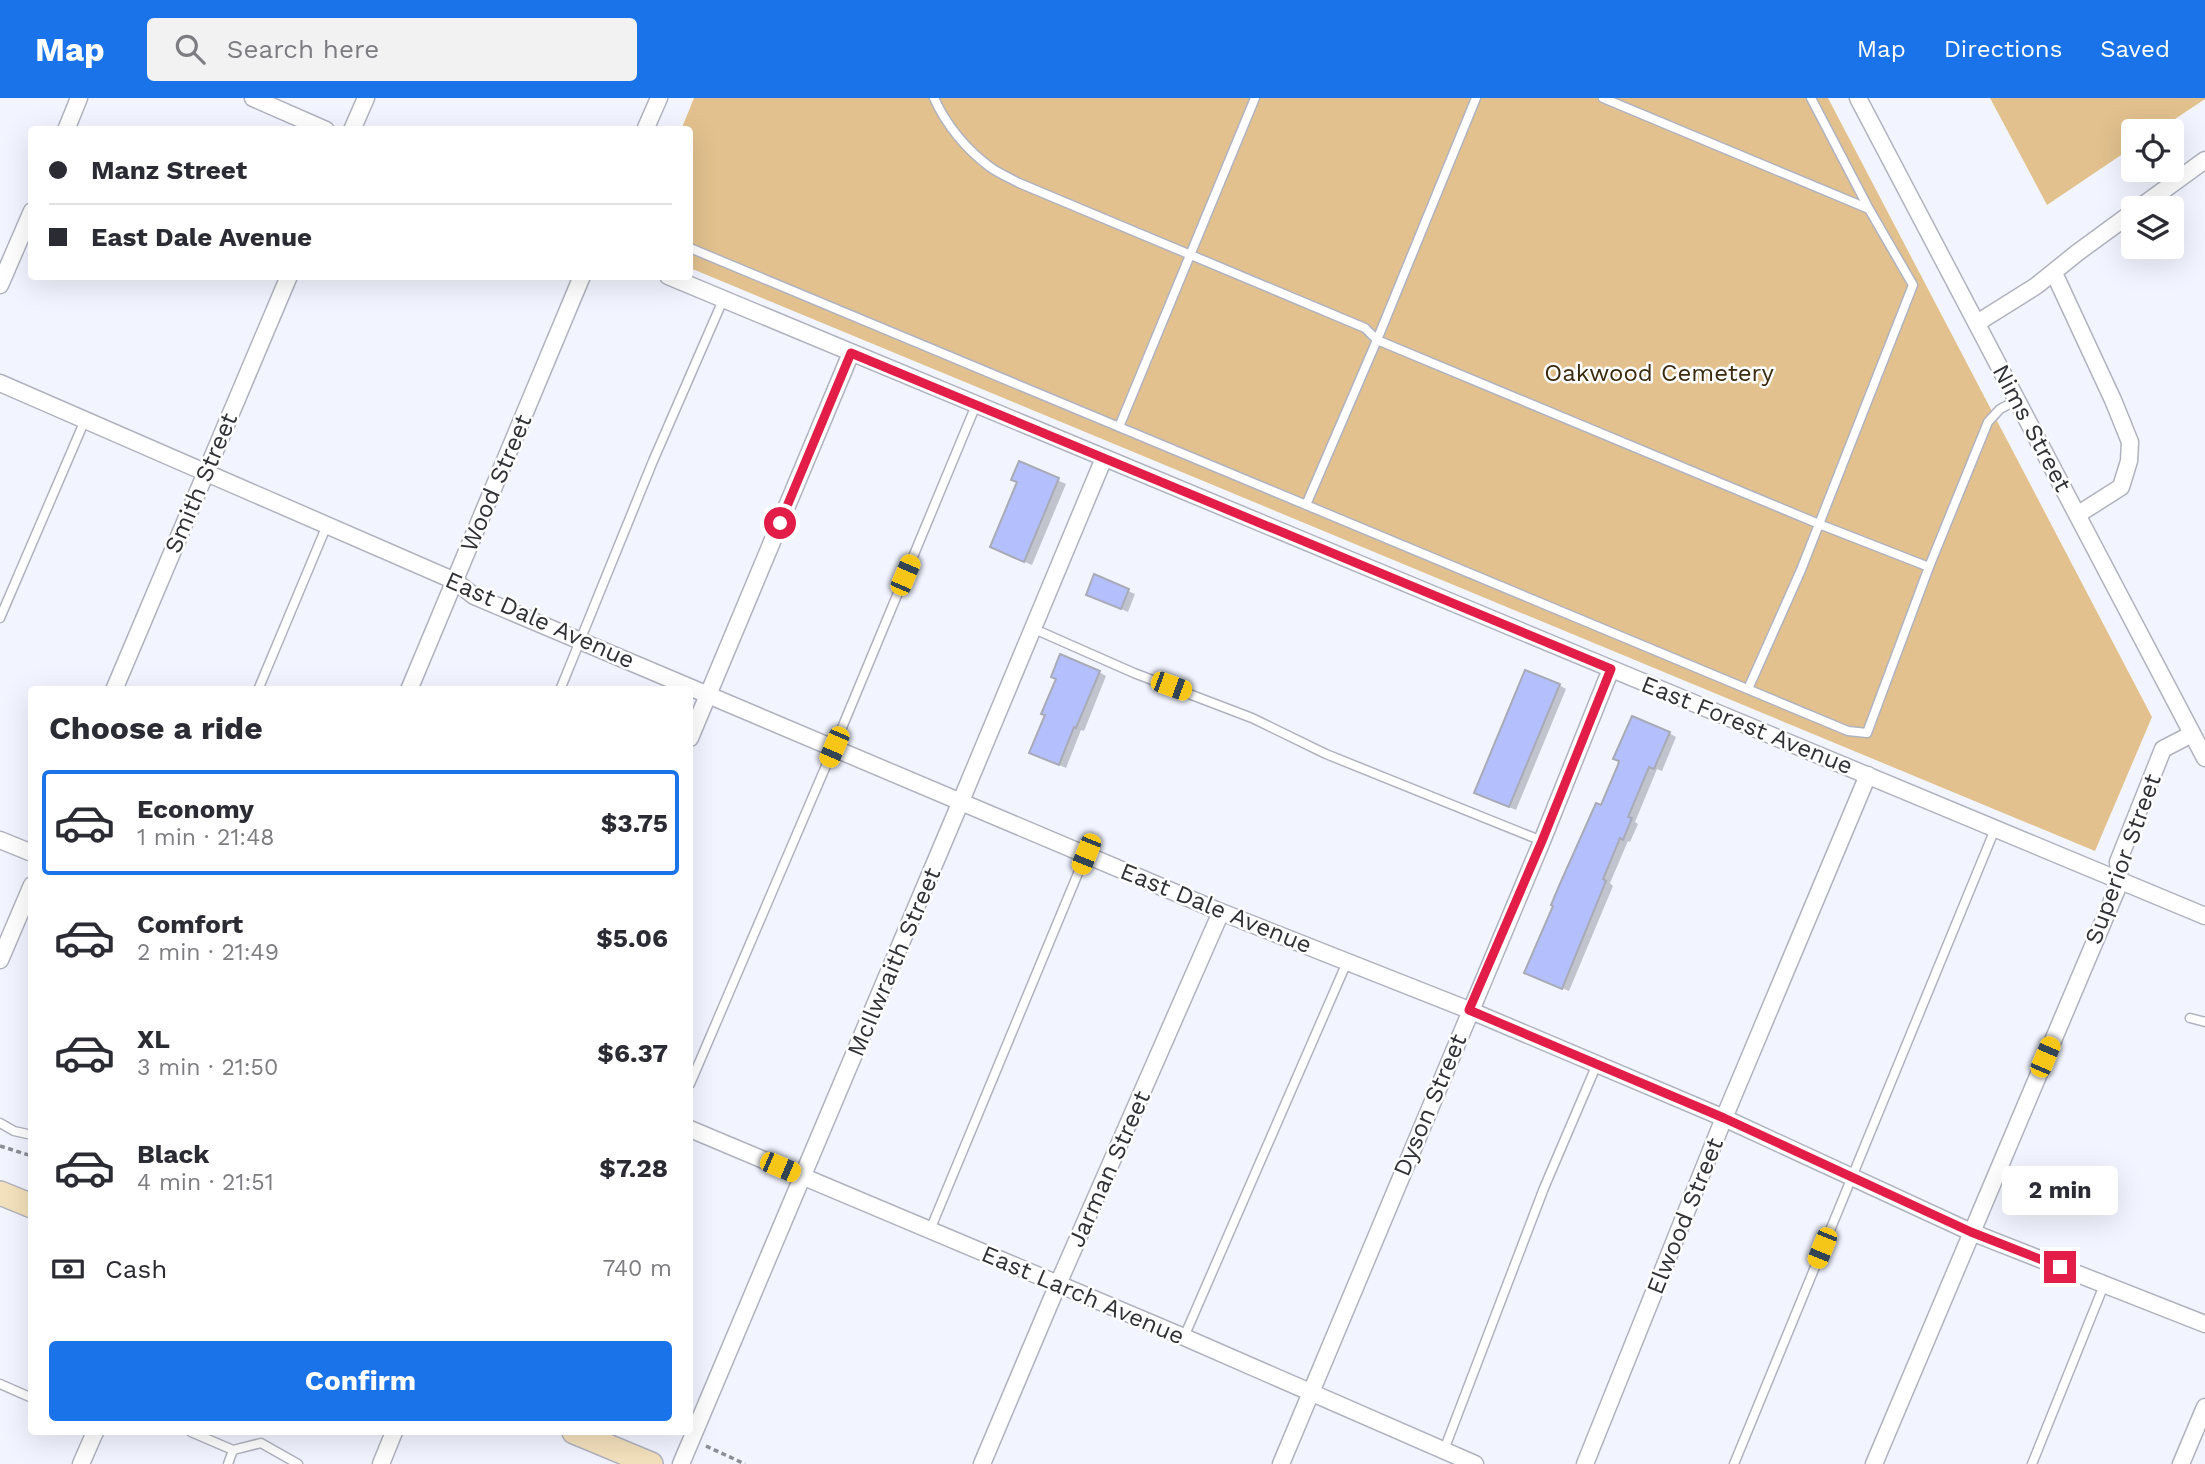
<!DOCTYPE html>
<meta charset="utf-8">
<style>
:root{--surface:#fff;--page:#f2f2f3;--text:#2b2b33;--muted:#7c7c81;--line:#e1e1e2;--accent:#1a73e8}
body{margin:0;font-family:"Work Sans",sans-serif;background:var(--page);color:var(--text);height:100vh;display:flex;flex-direction:column;font-size:26px;white-space:nowrap}
*{box-sizing:border-box;margin:0}
p{font-size:23px;color:var(--muted)}
.icon{flex:none;width:38px;height:38px;fill:none;stroke:currentColor;stroke-width:2;stroke-linecap:round;stroke-linejoin:round}
.map{position:relative;flex:1;overflow:hidden}
.sheet{position:absolute;left:28px;top:588px;width:665px;height:749px;display:flex;flex-direction:column;background:var(--surface);border-radius:7px;box-shadow:0 7px 28px #0002}
.sheet>*{flex:none}
.banner{position:absolute;left:28px;top:28px;width:665px;height:154px;border-radius:7px;box-shadow:0 7px 28px #0002;display:grid;align-content:center;height:154px;padding:0 21px;background:var(--surface)}
.tools{position:absolute;left:2121px;top:21px;display:grid;gap:14px}
.tools a{display:grid;place-items:center;width:63px;height:63px;border-radius:7px;background:var(--surface);box-shadow:0 7px 28px #0002;font-size:35px}
.end{position:absolute;width:32px;height:32px;margin:-16px;border:9px solid #e11d48;background:#fff;box-shadow:0 0 0 4px #fff}
.from{border-radius:50%}
.bubble{position:absolute;height:49px;border-radius:7px;background:var(--surface);box-shadow:0 7px 28px #0002;font-size:23px;font-weight:700;line-height:49px;text-align:center}
.car{position:absolute;width:21px;height:42px;margin:-21px -10px;border-radius:9px;box-shadow:0 0 5px 2px #0007;background:linear-gradient(#f5c518 24%,#345 0 40%,#f5c518 0 76%,#345 0 86%,#f5c518 0)}
.banner b{display:flex;align-items:center;gap:24px;height:66px;font-size:26px}
.banner b+b{border-top:2px solid var(--line)}
.banner i{width:18px;height:18px;background:var(--text)}
ul{padding:0;list-style:none}
li{display:flex;align-items:center;gap:21px;height:105px;margin:0 14px 10px;padding:0 7px;border:4px solid transparent;border-radius:7px}
li div{flex:1}
li b{display:block;font-size:26px}
li em{font-style:normal;font-weight:700}
li.on{border-color:var(--accent)}
li>.icon{width:63px;height:63px;stroke-width:1.5}
h2{padding:0 21px;font-size:32px;line-height:84px}
.pay{display:flex;align-items:center;gap:18px;height:77px;padding:0 21px;font-size:26px}
.pay p{margin-inline-start:auto}
.action{display:flex;gap:14px;margin-top:auto;padding:14px 21px}
.action a{flex:1;height:80px;border-radius:7px;background:var(--accent);color:#fff;font-size:28px;font-weight:700;line-height:80px;text-align:center}
header{display:flex;align-items:center;gap:42px;box-sizing:border-box;height:98px;padding:0 35px;background:var(--accent);color:#fff}
header strong{font-size:33px}
nav{display:flex;gap:38px;margin-inline-start:auto;font-size:24px}
.search{width:490px;height:63px;background:var(--page);display:flex;align-items:center;gap:18px;box-sizing:border-box;padding:0 24px;border-radius:7px;color:var(--muted);font-size:26px}
.map>svg:first-child{display:block}
.green{fill:#e2c18e}
.shadow{fill:#0003}
.building{fill:#b4c0fd;stroke:#a8abb7;stroke-width:2}
.lines{fill:none;stroke-linecap:round;stroke-linejoin:round}
.lane-casing{stroke:#b0b3bf;stroke-width:11}
.street-casing{stroke:#b0b3bf;stroke-width:19}
.secondary-casing{stroke:#b0b3bf;stroke-width:26}
.path{stroke:#8c8e95;stroke-width:3.5;stroke-dasharray:5 3.5;stroke-linecap:butt}
.lane{stroke:#fff;stroke-width:8}
.street{stroke:#fff;stroke-width:16}
.secondary{stroke:#f3e0bc;stroke-width:23}
.route{stroke:#e11d48;stroke-width:9}
.labels{text-anchor:middle;stroke-width:5;stroke-linejoin:round;paint-order:stroke}
.park-label{font-size:24px;fill:#3a2a10;stroke:#fff}
.street-label{font-size:24px;fill:#303136;stroke:#fff}
</style>
<header>
<strong>Map</strong>
<div class="search"><svg class="icon" aria-label="search" viewBox="0 0 24 24"><circle cx="10" cy="10" r="6"/><path d="M15 15l6 6"/></svg>Search here</div>
<nav><a>Map</a><a>Directions</a><a>Saved</a></nav>
</header>
<div class="map">
<svg width="2205" height="1366" viewBox="0 0 2205 1366">
<rect width="100%" height="100%" fill="#f2f5ff"/>
<path class="green" d="M 694,0 L 1828,0 L 2152,619 L 2095,753 L 690,170 L 690,32 L 681,32 Z
M 1990,0 L 2205,0 L 2205,1 L 2157,33 L 2133,33 L 2133,49 L 2047,107 Z"/>
<path class="shadow" d="M 1020,365 L 1066,386 L 1032,467 L 999,453 L 1019,384 Z
M 1095,479 L 1135,496 L 1128,514 L 1095,500 Z
M 1099,574 L 1106,578 L 1084,633 L 1081,632 L 1066,670 L 1038,658 Z
M 1559,587 L 1566,591 L 1516,712 L 1483,698 Z
M 1669,635 L 1676,639 L 1662,673 L 1657,671 L 1635,724 L 1638,726 L 1630,744 L 1628,743 L 1610,785 L 1613,788 L 1569,893 L 1534,878 L 1602,710 Z"/>
<path class="building" d="M 1019,363 L 1059,380 L 1024,464 L 990,449 L 1017,384 L 1011,382 Z
M 1094,476 L 1129,491 L 1121,511 L 1086,497 Z
M 1060,556 L 1100,573 L 1076,630 L 1074,629 L 1059,667 L 1029,655 L 1045,617 L 1041,616 L 1056,581 L 1051,579 Z
M 1525,572 L 1560,586 L 1509,709 L 1474,695 Z
M 1632,618 L 1670,634 L 1654,671 L 1649,669 L 1628,719 L 1632,720 L 1623,742 L 1620,740 L 1603,781 L 1606,783 L 1562,891 L 1524,875 L 1553,808 L 1551,807 L 1559,788 L 1596,705 L 1601,707 L 1618,667 L 1619,663 L 1613,661 Z"/>
<g class="lines">
<g class="lane-casing">
<path id="lane" d="M 934,0 C 946,26 966,51 990,69 C 998,75 1010,80 1019,85 L 1365,230 L 1377,242 L 1819,426 L 1929,469
M 1603,0 L 1869,111 L 1913,187 L 1801,472 L 1748,591
M 1811,0 L 1869,111
M 690,150 L 1848,633 L 1867,635 L 1929,469 L 1988,324 L 2000,311 L 2017,302
M 1119,329 L 1255,0
M 1306,407 L 1377,242 L 1476,0
M 0,520 L 85,322
M 1032,530 L 1134,575 L 1252,620 L 1326,656 L 1542,743
M 258,592 L 327,427
M 560,592 L 653,363 L 723,202
M 2190,920 L 2205,924
M 690,986 L 834,649 L 976,307
M 0,1025 L 14,1033 L 32,1037
M 930,1132 L 1086,756
M 1184,1239 L 1347,864
M 0,1286 L 32,1300
M 191,1334 L 233,1352 L 261,1345 L 298,1366
M 1444,1352 L 1544,1090 L 1597,966
M 228,1366 L 233,1352
M 1734,1366 L 1995,731
M 2032,1366 L 2104,1187"/>
</g>
<g class="street-casing">
<path id="street" d="M 253,0 L 326,32
M 1858,0 L 2205,660
M 66,32 L 79,0
M 352,32 L 366,0
M 645,32 L 659,0
M 2139,110 L 2205,62
M 2054,175 L 2113,302 L 2130,344 L 2129,363 L 2121,389 L 2077,417
M 668,178 L 2205,818
M 0,187 L 32,113
M 1977,225 L 2036,188 L 2077,155 L 2133,114
M 0,285 L 455,483 L 474,498 L 1221,814 L 1469,912 L 1724,1020 L 1971,1134 L 2205,1226
M 114,592 L 289,178
M 409,592 L 582,178
M 690,640 L 851,255
M 0,742 L 32,755
M 0,862 L 32,787
M 690,1031 L 1184,1239 L 1475,1366
M 81,1366 L 95,1334
M 381,1366 L 394,1334
M 681,1366 L 961,703 L 1104,360
M 982,1366 L 1058,1186 L 1221,814
M 1281,1366 L 1542,743 L 1611,571
M 1585,1366 L 1724,1020 L 1868,677
M 1874,1366 L 2120,784 L 2118,764 L 2163,651 L 2192,636
M 2181,1366 L 2205,1309"/>
</g>
<g class="secondary-casing">
<path id="secondary" d="M 0,1095 L 32,1108
M 574,1334 L 651,1366"/>
</g>
<path class="path" d="M 0,1048 L 32,1058
M 706,1348 L 745,1366"/>
<use href="#lane" class="lane"/>
<use href="#street" class="street"/>
<use href="#secondary" class="secondary"/>
</g>
<g class="lines">
<path class="route" d="M 780,425 L 851,255 L 1611,571 L 1542,743 L 1469,912 L 1724,1020 L 1971,1134 L 2060,1169"/>
</g>
<g class="labels">
<g class="park-label">
<text x="1659" y="283">Oakwood Cemetery</text>
</g>
<g class="street-label">
<text transform="translate(2032 330) rotate(62)" y="8">Nims Street</text>
<text transform="translate(201 385) rotate(-67)" y="8">Smith Street</text>
<text transform="translate(496 385) rotate(-67)" y="8">Wood Street</text>
<text transform="translate(540 522) rotate(24)" y="8">East Dale Avenue</text>
<text transform="translate(1747 627) rotate(22)" y="8">East Forest Avenue</text>
<text transform="translate(2123 761) rotate(-70)" y="8">Superior Street</text>
<text transform="translate(1216 810) rotate(22)" y="8">East Dale Avenue</text>
<text transform="translate(894 864) rotate(-67)" y="8">McIlwraith Street</text>
<text transform="translate(1430 1007) rotate(-67)" y="8">Dyson Street</text>
<text transform="translate(1109 1071) rotate(-66)" y="8">Jarman Street</text>
<text transform="translate(1685 1118) rotate(-68)" y="8">Elwood Street</text>
<text transform="translate(1083 1197) rotate(23)" y="8">East Larch Avenue</text>
</g>
</g>
</svg>
<div class="tools">
<a><svg class="icon" aria-label="locate" viewBox="0 0 24 24"><circle cx="12" cy="12" r="6"/><path d="M12 2v4M12 18v4M2 12h4M18 12h4"/></svg></a>
<a><svg class="icon" aria-label="layers" viewBox="0 0 24 24"><path d="M12 4l9 5-9 5-9-5zM3 14l9 5 9-5"/></svg></a>
</div>
<i class="end from" style="left:780px;top:425px"></i>
<i class="end" style="left:2060px;top:1169px"></i>
<div class="bubble" style="left:2002px;top:1068px;width:116px">2 min</div>
<i class="car" style="left:905px;top:477px;rotate:23deg"></i>
<i class="car" style="left:1171px;top:588px;rotate:110deg"></i>
<i class="car" style="left:834px;top:649px;rotate:203deg"></i>
<i class="car" style="left:1086px;top:756px;rotate:202deg"></i>
<i class="car" style="left:2045px;top:959px;rotate:23deg"></i>
<i class="car" style="left:780px;top:1069px;rotate:113deg"></i>
<i class="car" style="left:1822px;top:1150px;rotate:202deg"></i>
<div class="banner">
<b><i class="from"></i>Manz Street</b>
<b><i></i>East Dale Avenue</b>
</div>
<section class="sheet">
<h2>Choose a ride</h2>
<ul>
<li class="on"><svg class="icon" aria-label="car" viewBox="0 0 24 24"><path d="M5 17H2v-5l4-1 3-4h7l3 4 3 1v5h-3M9 17h6M6 11h13"/><circle cx="7" cy="17" r="2"/><circle cx="17" cy="17" r="2"/></svg><div><b>Economy</b><p>1 min · 21:48</p></div><em>$3.75</em></li>
<li><svg class="icon" aria-label="car" viewBox="0 0 24 24"><path d="M5 17H2v-5l4-1 3-4h7l3 4 3 1v5h-3M9 17h6M6 11h13"/><circle cx="7" cy="17" r="2"/><circle cx="17" cy="17" r="2"/></svg><div><b>Comfort</b><p>2 min · 21:49</p></div><em>$5.06</em></li>
<li><svg class="icon" aria-label="car" viewBox="0 0 24 24"><path d="M5 17H2v-5l4-1 3-4h7l3 4 3 1v5h-3M9 17h6M6 11h13"/><circle cx="7" cy="17" r="2"/><circle cx="17" cy="17" r="2"/></svg><div><b>XL</b><p>3 min · 21:50</p></div><em>$6.37</em></li>
<li><svg class="icon" aria-label="car" viewBox="0 0 24 24"><path d="M5 17H2v-5l4-1 3-4h7l3 4 3 1v5h-3M9 17h6M6 11h13"/><circle cx="7" cy="17" r="2"/><circle cx="17" cy="17" r="2"/></svg><div><b>Black</b><p>4 min · 21:51</p></div><em>$7.28</em></li>
</ul>
<div class="pay"><svg class="icon" aria-label="cash" viewBox="0 0 24 24"><path d="M3 7h18v10H3z"/><circle cx="12" cy="12" r="2"/></svg>Cash<p>740 m</p></div>
<div class="action"><a>Confirm</a></div>
</section>
</div>
